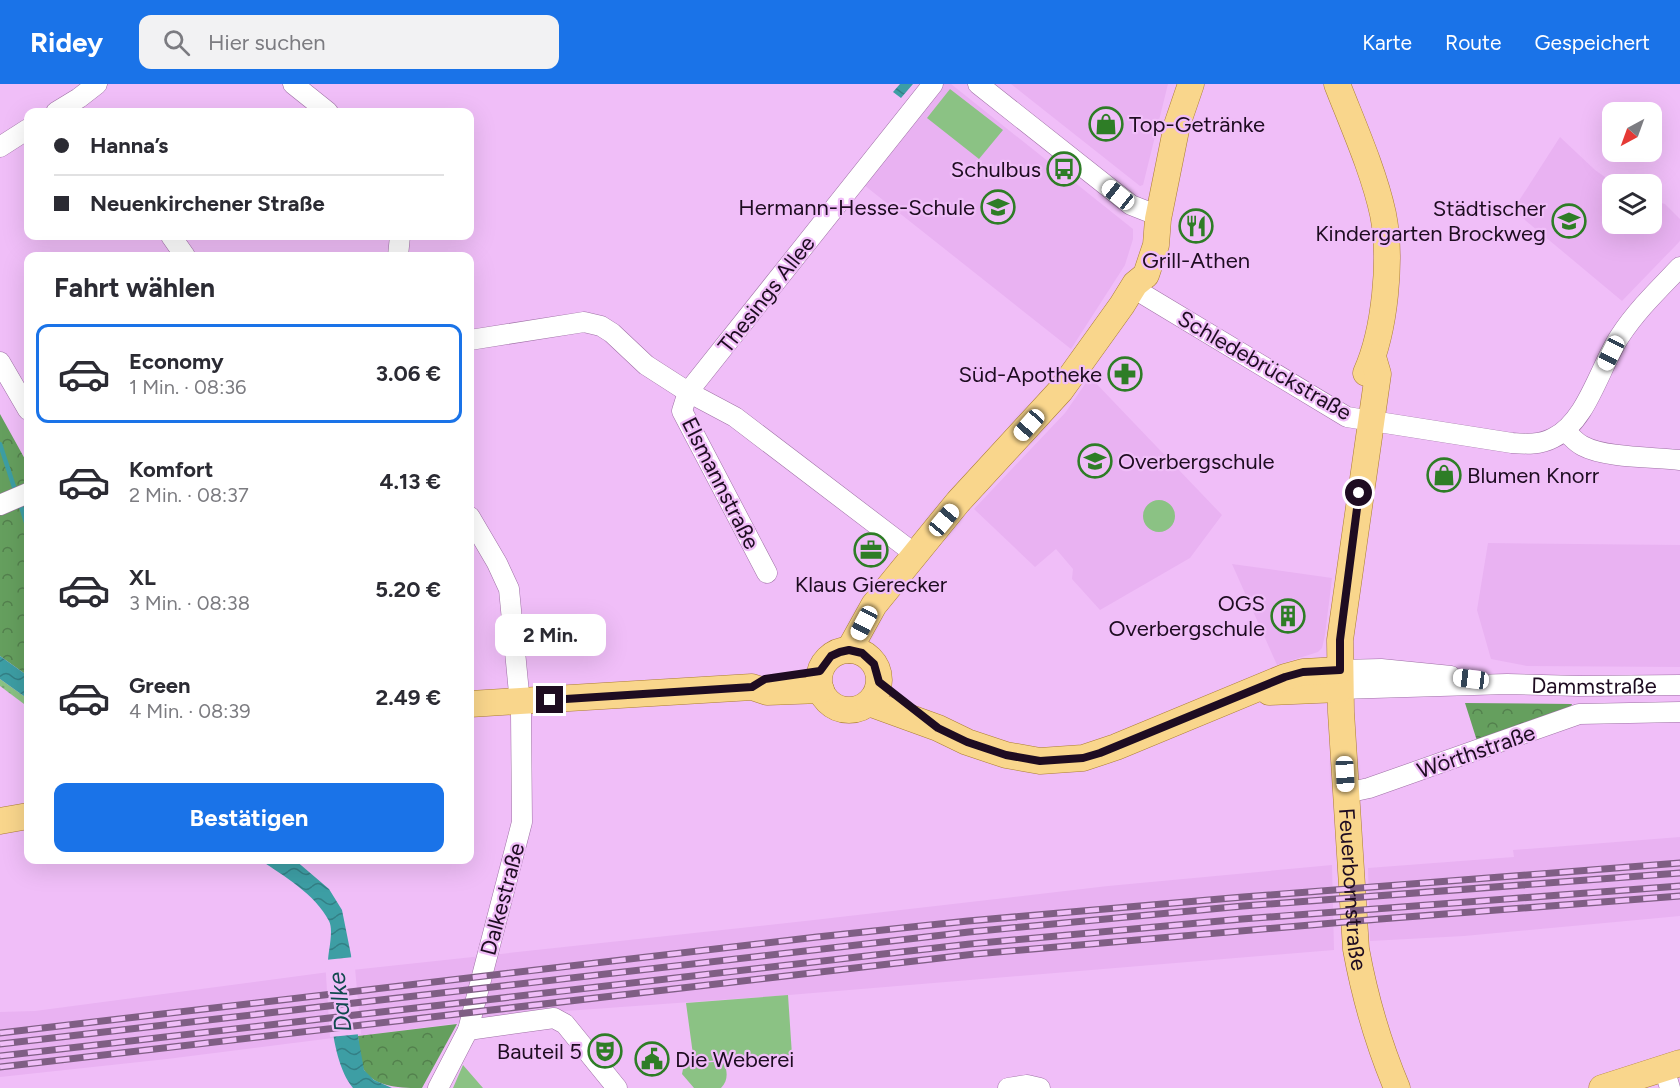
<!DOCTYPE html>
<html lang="de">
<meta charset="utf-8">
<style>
:root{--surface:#fff;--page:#f2f2f3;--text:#2b2b33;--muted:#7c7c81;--line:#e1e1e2;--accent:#1a73e8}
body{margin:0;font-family:Figtree,sans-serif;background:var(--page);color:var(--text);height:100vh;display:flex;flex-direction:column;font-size:22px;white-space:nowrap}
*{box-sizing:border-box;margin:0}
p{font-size:20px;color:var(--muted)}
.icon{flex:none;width:33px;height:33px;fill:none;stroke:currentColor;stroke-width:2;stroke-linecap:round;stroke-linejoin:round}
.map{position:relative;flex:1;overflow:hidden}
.sheet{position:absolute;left:24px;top:168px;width:450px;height:612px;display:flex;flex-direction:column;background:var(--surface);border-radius:12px;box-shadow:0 6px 24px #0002}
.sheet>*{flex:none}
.banner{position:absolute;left:24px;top:24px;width:450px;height:132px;border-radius:12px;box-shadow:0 6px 24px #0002;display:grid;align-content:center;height:132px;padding:0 30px;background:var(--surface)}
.needle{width:39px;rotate:221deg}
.controls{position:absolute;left:1602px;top:18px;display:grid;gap:12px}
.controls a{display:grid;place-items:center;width:60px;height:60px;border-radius:12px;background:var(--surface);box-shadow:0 6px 24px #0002;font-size:30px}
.end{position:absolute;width:27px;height:27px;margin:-14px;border:8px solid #1e0c21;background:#fff;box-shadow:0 0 0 3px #fff}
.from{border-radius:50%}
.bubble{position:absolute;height:42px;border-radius:12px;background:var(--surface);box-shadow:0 6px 24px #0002;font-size:20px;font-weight:700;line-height:42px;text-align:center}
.car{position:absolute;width:18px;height:36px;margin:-18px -9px;border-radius:8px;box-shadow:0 0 4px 2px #0007;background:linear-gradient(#fff 24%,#345 0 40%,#fff 0 76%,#345 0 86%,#fff 0)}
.banner b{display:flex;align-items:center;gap:21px;height:57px;font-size:22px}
.banner b+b{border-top:2px solid var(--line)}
.banner i{width:15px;height:15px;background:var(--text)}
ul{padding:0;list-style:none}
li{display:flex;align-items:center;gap:18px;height:99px;margin:0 12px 9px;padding:0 18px;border:3px solid transparent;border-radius:12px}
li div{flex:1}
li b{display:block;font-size:22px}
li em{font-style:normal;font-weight:700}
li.on{border-color:var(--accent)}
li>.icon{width:54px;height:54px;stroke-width:1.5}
h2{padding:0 30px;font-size:27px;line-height:72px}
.button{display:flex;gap:12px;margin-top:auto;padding:12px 30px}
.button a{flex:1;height:69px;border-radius:12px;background:var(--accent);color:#fff;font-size:24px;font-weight:700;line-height:69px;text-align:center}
header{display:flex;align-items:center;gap:36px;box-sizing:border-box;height:84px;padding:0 30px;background:var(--accent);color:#fff}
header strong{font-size:28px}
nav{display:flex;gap:33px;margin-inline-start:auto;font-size:21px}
.search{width:420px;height:54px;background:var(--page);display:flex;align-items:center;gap:15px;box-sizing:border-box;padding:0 21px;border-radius:12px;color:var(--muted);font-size:22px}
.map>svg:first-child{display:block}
.built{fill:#e9b2f2}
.grass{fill:url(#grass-dots)}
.forest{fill:url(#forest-crowns)}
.green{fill:#8bc284}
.water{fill:url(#water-waves)}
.pier{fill:#f0bef8}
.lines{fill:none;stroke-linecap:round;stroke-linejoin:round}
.stream{stroke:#3d9ea4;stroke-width:4.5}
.minor-casing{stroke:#9e70a5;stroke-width:21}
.major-casing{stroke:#aa7d34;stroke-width:27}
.minor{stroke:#fff;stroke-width:20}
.major{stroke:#f9d68c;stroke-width:26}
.rail-casing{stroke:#7f5e84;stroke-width:7}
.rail{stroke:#f0bef8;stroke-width:4.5;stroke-dasharray:14;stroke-linecap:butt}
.route{stroke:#1e0c21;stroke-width:8}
.labels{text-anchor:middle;stroke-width:4.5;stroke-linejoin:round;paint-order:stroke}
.poi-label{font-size:22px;fill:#1e0c21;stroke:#f0bef8;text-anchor:end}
.street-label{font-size:22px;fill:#1e0c21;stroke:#f0bef8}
.water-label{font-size:24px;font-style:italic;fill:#10494d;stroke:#f0bef8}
</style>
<header>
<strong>Ridey</strong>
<div class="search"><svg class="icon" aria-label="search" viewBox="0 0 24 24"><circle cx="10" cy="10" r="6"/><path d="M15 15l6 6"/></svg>Hier suchen</div>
<nav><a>Karte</a><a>Route</a><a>Gespeichert</a></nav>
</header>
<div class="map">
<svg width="1680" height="1004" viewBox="0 0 1680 1004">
<defs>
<pattern id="grass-dots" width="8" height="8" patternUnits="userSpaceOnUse" patternTransform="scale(1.5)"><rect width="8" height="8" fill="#8bc284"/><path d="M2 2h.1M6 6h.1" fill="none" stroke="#78a672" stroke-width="1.8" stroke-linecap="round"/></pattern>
<pattern id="forest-crowns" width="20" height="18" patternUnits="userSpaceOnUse" patternTransform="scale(1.5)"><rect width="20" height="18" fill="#659f5e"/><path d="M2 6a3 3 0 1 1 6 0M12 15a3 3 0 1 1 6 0" fill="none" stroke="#53804d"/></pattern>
<pattern id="water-waves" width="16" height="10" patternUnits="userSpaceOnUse" patternTransform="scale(1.5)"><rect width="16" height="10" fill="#3d9ea4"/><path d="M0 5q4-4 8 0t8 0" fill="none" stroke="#337f85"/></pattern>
</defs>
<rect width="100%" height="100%" fill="#f0bef8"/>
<path class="built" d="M 943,0 L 951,0 L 1133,145 L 1133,155 L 1125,181 L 1071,265 L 864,101 Z
M 1011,0 L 1168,0 L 1143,101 L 1140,102 Z
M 1560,53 L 1595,86 L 1615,100 L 1612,100 L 1612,140 L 1652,140 L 1652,116 L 1665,120 L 1680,135 L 1680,157 L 1622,217 L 1513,126 Z
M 1090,293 L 1222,431 L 1190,474 L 1100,526 L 1072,495 L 1073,485 L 1056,465 L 1035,483 L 974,425 L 1065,329 Z
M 1488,459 L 1680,461 L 1680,583 L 1527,582 L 1491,575 L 1477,526 Z
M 1232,480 L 1332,494 L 1325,551 L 1322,564 L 1318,568 L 1277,581 Z
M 1680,753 L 1680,832 L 1464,852 L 1370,857 L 1368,784 L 1514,773 L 1513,766 Z
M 1332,781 L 1334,866 L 789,911 L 538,929 L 358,952 L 352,886 L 814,836 L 1108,802 Z
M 329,888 L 333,954 L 167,975 L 0,993 L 0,928 L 35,927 Z"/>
<path class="grass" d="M 0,595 L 28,615 L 28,623 L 0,602 Z"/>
<path class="forest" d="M 0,330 L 26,377 L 28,398 L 0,411 Z
M 24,419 L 28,433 L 28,592 L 0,572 L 0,429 Z
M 1465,619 L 1572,620 L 1568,629 L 1478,660 Z
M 457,940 L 422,1004 C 403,1004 375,1004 364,986 C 358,977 359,962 358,952 Z"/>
<path class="green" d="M 950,5 L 1003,46 L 979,75 L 927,34 Z
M1143 432a16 16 0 1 1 32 0a16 16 0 1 1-32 0Z
M 788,911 L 792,971 L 694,978 L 686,919 Z
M 724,977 C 727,987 729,996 721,1004 L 694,1004 L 682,990 L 683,985 L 691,980 Z
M 463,981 L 483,1004 L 453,1004 Z"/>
<path class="water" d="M 900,0 L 913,0 L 901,14 L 893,8 Z
M 0,572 L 28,592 L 28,615 L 0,595 Z
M 260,776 L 295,776 L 329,805 L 342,826 L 351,871 L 358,952 L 364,986 L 374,996 L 392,1004 L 353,1004 C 330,976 329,914 328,878 C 328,867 334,847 329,837 C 315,810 284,792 260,776 Z"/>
<path class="pier" d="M 354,873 L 361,950 L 330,953 L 325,876 Z"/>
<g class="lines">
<path class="stream" d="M 0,360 L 16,409
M 20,419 L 28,445"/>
<g class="minor-casing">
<g id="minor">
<path d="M 293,0 L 328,28"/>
<path d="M 978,0 L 1131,121 L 1159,132"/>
<path d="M 56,28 L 79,14 L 97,0"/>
<path d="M 0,63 L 28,45"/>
<path d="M 171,152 L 185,172"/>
<path d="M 398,172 L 400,152"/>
<path d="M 1133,204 L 1347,333 L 1512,359 C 1526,360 1540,361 1553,354 C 1587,338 1600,282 1620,252 C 1637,226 1659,205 1680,183"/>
<path d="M 470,256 L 584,238 L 601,242 L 612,249 L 646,281 L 688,308 L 735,333 L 915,470"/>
<path d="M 0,278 L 28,326"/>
<path d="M 1565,347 C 1571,352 1576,359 1583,362 C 1605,374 1654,373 1680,376"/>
<path d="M 0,421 L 28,409"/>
<path d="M 767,489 L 682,327 L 688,308 L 933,0"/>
<path d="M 1340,586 L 1381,585 L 1451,592"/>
<path id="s1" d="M 1340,605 L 1507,600 L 1579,602 L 1680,601"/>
<path d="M 1346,709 L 1369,704 L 1579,630 L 1680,628"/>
<path d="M 468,946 L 554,934 L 565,940 L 617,1004"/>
<path d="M 1664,984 L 1670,1004"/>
<path d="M 438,1004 L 468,946 L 522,738 L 521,630 L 509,505 L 497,479 L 470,433"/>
<path d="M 1008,1004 L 1027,1001 L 1040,1004"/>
</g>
</g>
<g class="major-casing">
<g id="major">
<path d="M 1337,0 C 1353,41 1374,88 1383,130 C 1392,175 1385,247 1366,289"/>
<path id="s2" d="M 1373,273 L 1378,290 L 1340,556 L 1341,628 L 1356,865 C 1365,914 1378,959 1397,1004"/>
<path d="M 849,566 L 874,521 L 958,418 L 1061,306 L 1122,221 L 1135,200 L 1146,191 L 1156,161 L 1158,135 L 1177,41 L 1191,0"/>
<circle cx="849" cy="596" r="30"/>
<path d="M 1269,608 L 1340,605"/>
<path d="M 869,619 L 938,644 L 967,658 L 1006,671 L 1040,677 L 1083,674 L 1116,663 L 1285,593 L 1303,588 L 1340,586"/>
<path d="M 470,620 L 752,603 L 767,608 L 821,606"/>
<path d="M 0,737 L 28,732"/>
<path d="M 1602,1004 L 1680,979"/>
</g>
</g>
<use href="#minor" class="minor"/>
<use href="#major" class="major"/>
<g class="rail-casing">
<path id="rail" d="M 0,949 L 817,853 L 968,837 L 1243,813 L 1680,779
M 0,960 L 969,848 L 1243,822 L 1680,789
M 0,972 L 970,860 L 1242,835 L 1680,802
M 0,983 L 975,870 L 1380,835 L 1680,812"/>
</g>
<use href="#rail" class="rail"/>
</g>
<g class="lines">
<path class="route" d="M 550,616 L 752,603 L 765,595 L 820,587 L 831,572 L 840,568 L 849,566 L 862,569 L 874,580 L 879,598 L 938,644 L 967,658 L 1006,671 L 1040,677 L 1083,674 L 1100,669 L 1285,593 L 1303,588 L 1340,586 L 1340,556 L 1359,409"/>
</g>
<defs>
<g id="shop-ring" transform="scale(1.725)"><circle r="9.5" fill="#f0bef8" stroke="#2e7d26" stroke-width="1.5"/><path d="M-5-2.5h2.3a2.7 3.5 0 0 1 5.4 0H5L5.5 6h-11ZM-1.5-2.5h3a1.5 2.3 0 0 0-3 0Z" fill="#2e7d26"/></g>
<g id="bus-ring" transform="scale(1.725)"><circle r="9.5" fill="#f0bef8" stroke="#2e7d26" stroke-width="1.5"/><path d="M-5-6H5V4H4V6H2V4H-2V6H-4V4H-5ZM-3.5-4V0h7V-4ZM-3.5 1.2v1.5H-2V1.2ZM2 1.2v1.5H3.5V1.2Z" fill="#2e7d26"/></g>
<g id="school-ring" transform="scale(1.725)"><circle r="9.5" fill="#f0bef8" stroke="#2e7d26" stroke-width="1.5"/><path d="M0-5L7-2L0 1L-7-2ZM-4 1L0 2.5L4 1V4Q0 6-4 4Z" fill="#2e7d26"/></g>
<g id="restaurant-ring" transform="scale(1.725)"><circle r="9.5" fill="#f0bef8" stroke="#2e7d26" stroke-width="1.5"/><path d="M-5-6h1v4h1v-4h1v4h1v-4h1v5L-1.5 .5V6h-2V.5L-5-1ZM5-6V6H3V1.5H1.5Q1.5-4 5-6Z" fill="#2e7d26"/></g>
<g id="pharmacy-ring" transform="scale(1.725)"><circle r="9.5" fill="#f0bef8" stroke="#2e7d26" stroke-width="1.5"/><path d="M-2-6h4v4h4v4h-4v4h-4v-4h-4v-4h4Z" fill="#2e7d26"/></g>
<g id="office-ring" transform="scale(1.725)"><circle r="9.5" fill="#f0bef8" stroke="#2e7d26" stroke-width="1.5"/><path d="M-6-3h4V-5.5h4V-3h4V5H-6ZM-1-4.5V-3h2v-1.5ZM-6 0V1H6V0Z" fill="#2e7d26"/></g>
<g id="building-ring" transform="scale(1.725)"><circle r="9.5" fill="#f0bef8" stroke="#2e7d26" stroke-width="1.5"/><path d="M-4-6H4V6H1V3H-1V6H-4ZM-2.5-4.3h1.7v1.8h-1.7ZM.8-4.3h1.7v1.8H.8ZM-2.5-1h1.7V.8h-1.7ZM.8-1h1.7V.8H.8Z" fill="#2e7d26"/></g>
<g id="theatre-ring" transform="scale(1.725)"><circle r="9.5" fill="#f0bef8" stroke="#2e7d26" stroke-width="1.5"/><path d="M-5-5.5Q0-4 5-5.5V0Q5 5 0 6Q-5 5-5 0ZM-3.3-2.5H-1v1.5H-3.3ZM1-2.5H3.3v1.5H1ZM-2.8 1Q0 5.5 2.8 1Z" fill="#2e7d26"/></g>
<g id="civic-ring" transform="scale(1.725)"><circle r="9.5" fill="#f0bef8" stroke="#2e7d26" stroke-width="1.5"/><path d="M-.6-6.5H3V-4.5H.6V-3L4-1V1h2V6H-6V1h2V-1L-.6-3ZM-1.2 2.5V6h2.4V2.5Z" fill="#2e7d26"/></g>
</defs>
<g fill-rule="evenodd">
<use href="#shop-ring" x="1106" y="40"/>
<use href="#bus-ring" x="1064" y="85"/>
<use href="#school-ring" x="998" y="123"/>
<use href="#school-ring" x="1569" y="137"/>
<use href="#restaurant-ring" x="1196" y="142"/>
<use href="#pharmacy-ring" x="1125" y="290"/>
<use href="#school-ring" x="1095" y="377"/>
<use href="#shop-ring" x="1444" y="391"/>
<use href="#office-ring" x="871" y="466"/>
<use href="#building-ring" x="1288" y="532"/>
<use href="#theatre-ring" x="605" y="967"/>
<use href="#civic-ring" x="652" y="975"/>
</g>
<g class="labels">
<g class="poi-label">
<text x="1129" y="48" text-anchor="start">Top-Getränke</text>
<text x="1041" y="93">Schulbus</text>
<text x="975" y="131">Hermann-Hesse-Schule</text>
<text x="1546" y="132">Städtischer<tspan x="1546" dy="25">Kindergarten Brockweg</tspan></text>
<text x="1196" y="184" text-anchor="middle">Grill-Athen</text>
<text x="1102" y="298">Süd-Apotheke</text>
<text x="1118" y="385" text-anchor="start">Overbergschule</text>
<text x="1467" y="399" text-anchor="start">Blumen Knorr</text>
<text x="871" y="508" text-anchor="middle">Klaus Gierecker</text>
<text x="1265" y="527">OGS<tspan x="1265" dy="25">Overbergschule</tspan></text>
<text x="582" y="975">Bauteil 5</text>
<text x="675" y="983" text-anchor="start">Die Weberei</text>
</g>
<g class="street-label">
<text transform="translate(766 210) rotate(-52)" y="8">Thesings Allee</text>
<text transform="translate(1265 281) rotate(30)" y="8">Schledebrückstraße</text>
<text transform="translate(721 399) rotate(63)" y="8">Elsmannstraße</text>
<text dy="8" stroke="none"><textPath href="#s1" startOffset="254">Dammstraße</textPath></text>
<text transform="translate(1476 667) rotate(-19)" y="8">Wörthstraße</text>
<text dy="8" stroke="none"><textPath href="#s2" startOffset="536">Feuerbornstraße</textPath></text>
<text transform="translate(502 815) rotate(-75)" y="8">Dalkestraße</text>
</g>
<g class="water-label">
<text transform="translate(340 918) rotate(-97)" y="8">Dalke</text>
</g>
</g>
</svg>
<div class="controls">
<a><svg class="needle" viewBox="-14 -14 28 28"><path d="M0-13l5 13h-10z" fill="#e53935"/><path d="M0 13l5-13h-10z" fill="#7c7c81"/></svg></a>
<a><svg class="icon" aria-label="layers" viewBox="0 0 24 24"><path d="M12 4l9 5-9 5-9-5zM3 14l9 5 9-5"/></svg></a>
</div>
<i class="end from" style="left:1359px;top:409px"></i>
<i class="end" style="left:550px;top:616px"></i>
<div class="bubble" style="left:495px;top:530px;width:111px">2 Min.</div>
<i class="car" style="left:1118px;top:111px;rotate:309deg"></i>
<i class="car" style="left:1611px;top:269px;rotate:207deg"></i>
<i class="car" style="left:1029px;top:341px;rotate:222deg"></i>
<i class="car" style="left:944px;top:436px;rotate:40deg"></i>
<i class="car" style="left:864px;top:539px;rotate:208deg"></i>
<i class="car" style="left:1471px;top:595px;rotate:277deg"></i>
<i class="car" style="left:1345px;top:690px;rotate:177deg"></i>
<div class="banner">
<b><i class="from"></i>Hanna’s</b>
<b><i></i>Neuenkirchener Straße</b>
</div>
<section class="sheet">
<h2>Fahrt wählen</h2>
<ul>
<li class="on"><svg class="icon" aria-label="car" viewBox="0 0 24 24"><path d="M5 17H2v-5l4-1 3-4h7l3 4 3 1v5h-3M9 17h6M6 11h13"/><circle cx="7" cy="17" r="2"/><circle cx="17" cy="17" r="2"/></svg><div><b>Economy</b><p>1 Min. · 08:36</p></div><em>3.06 €</em></li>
<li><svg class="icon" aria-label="car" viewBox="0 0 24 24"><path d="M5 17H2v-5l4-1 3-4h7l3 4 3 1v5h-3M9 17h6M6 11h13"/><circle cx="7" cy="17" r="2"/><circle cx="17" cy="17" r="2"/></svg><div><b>Komfort</b><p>2 Min. · 08:37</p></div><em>4.13 €</em></li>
<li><svg class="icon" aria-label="car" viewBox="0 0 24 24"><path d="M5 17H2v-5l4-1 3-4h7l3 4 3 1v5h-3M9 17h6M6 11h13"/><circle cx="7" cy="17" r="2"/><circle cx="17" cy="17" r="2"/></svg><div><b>XL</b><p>3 Min. · 08:38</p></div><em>5.20 €</em></li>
<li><svg class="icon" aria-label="car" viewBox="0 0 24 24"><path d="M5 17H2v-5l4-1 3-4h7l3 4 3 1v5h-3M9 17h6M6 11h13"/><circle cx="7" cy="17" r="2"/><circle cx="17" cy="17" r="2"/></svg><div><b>Green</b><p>4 Min. · 08:39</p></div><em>2.49 €</em></li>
</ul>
<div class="button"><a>Bestätigen</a></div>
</section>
</div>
